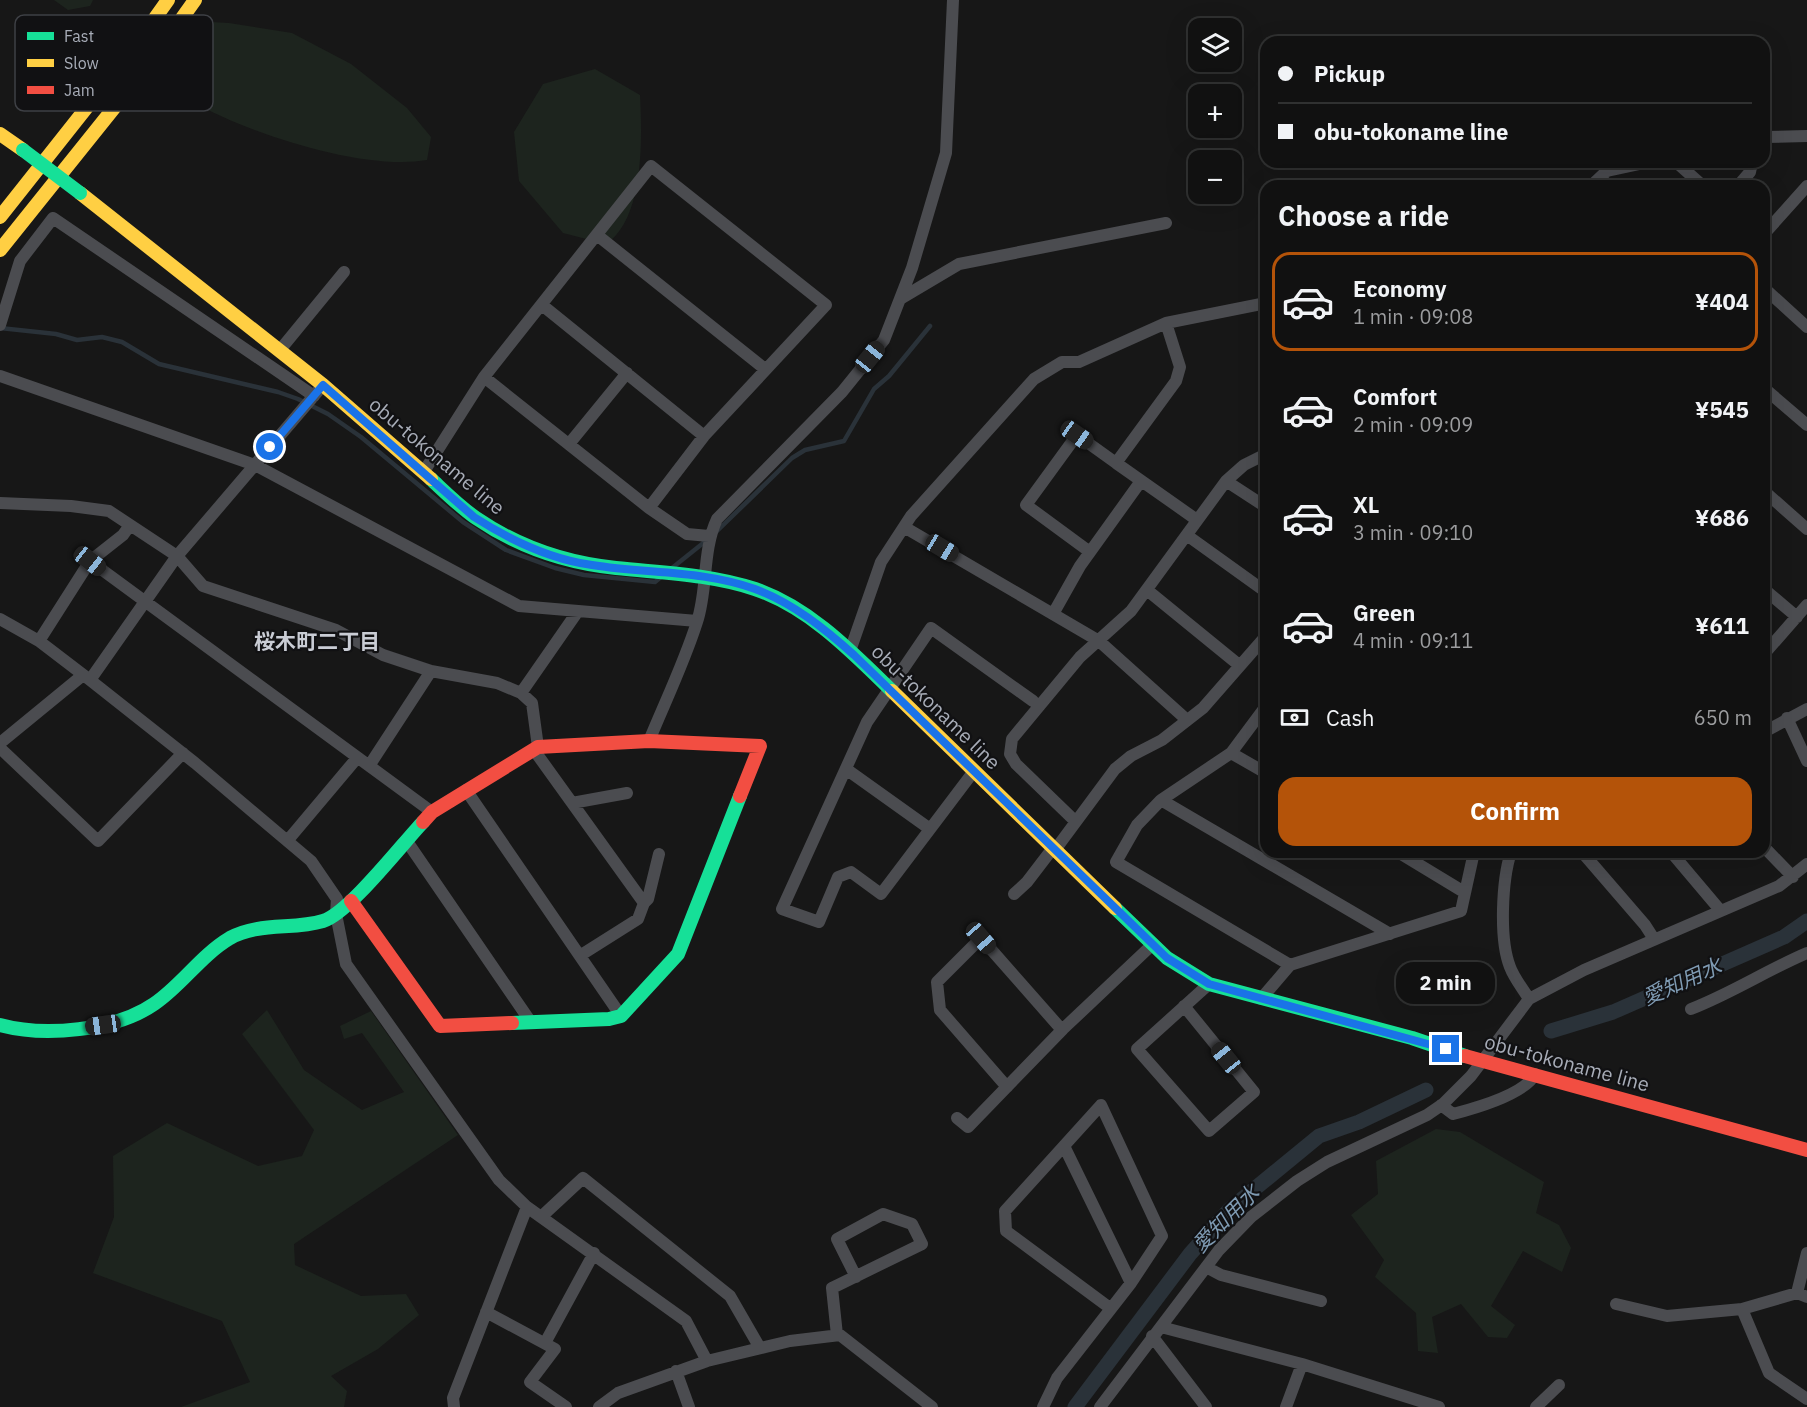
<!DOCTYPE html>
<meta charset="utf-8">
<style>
:root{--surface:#111;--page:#1a1a1a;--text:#f1f3f6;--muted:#9c9d9f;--line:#303131;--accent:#b45309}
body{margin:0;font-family:"IBM Plex Sans","Noto Sans JP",sans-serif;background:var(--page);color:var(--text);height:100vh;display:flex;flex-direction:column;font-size:22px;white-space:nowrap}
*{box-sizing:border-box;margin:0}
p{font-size:20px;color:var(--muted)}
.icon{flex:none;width:33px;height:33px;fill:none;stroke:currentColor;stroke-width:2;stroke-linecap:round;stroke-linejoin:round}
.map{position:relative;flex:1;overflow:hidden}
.drawer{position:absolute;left:1260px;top:180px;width:510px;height:678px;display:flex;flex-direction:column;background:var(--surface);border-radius:18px;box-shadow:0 6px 24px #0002,0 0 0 2px var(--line)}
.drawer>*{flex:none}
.hud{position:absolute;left:1260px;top:36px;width:510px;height:132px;border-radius:18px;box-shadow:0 6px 24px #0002,0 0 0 2px var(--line);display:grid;align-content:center;height:132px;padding:0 18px;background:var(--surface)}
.buttons{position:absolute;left:1188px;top:18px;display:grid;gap:12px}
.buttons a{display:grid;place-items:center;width:54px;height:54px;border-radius:12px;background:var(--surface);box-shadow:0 6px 24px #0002,0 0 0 2px var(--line);font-size:30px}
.end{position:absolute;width:27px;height:27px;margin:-14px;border:8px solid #1a73e8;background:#fff;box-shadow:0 0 0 3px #fff}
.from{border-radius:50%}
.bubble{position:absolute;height:42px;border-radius:18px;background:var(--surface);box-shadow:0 6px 24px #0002,0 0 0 2px var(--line);font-size:20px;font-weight:700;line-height:42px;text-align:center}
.car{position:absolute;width:18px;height:36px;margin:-18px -9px;border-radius:8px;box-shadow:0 0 4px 2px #0007;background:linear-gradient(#222 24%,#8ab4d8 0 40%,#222 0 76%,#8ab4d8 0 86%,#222 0)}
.hud b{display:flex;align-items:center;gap:21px;height:57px;font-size:22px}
.hud b+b{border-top:2px solid var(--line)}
.hud i{width:15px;height:15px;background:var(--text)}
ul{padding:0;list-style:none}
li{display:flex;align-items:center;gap:18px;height:99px;margin:0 12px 9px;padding:0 6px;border:3px solid transparent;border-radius:18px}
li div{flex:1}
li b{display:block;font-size:22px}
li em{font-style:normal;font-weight:700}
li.selected{border-color:var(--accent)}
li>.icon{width:54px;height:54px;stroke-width:1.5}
h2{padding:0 18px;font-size:27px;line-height:72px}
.pay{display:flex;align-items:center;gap:15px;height:66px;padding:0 18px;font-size:22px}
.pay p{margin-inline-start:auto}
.button{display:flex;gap:12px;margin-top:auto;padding:12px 18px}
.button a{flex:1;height:69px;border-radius:18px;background:var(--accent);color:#fff;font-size:24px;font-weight:700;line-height:69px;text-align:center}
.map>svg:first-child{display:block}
.green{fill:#1d241e}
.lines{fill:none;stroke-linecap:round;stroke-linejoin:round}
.stream{stroke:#2a3239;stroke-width:4.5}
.canal{stroke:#2a3239;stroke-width:15}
.street{stroke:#4b4c50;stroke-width:12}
.fast{stroke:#16e098;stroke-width:14}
.slow{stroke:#ffcf43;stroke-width:14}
.jam{stroke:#f24e42;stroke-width:14}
.fast-bridge{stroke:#16e098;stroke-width:14}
.route{stroke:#1a73e8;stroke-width:8}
.labels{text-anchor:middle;stroke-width:4.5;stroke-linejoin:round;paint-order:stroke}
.street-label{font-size:20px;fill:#a8adb8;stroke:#111113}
.neighbourhood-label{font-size:21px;font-weight:bold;fill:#c9ccd4;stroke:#111113}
.water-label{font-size:21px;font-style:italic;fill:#7f9bb3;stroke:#111113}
.key{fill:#111113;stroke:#3e4045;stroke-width:1.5}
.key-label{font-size:16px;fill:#a8adb8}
</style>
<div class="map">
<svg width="1807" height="1407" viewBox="0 0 1807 1407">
<rect width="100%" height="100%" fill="#171717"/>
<path class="green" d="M 54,0 L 93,0 L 90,6 L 68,10 Z
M 192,21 L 229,23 L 292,33 L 351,64 L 407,108 L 431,137 L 427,160 C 363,171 248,133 193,102 C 184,97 171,92 166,84 C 162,76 161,65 158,57 Z
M 595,69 L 640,95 C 642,137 645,218 606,244 L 563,233 L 519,181 L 514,132 L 543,84 Z
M 267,1010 L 304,1070 L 362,1110 L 404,1092 L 362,1033 L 344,1039 L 340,1026 L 371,1011 L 458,1135 L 294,1244 L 295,1265 L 361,1296 L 406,1294 L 419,1315 L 378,1349 L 331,1376 L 347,1391 L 344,1407 L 181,1407 L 250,1382 L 222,1321 L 93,1273 L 114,1217 L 113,1156 L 167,1123 L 258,1166 L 302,1156 L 314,1130 L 242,1034 Z
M 1436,1129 L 1460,1132 L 1544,1182 L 1536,1213 L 1559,1225 L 1571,1248 L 1562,1272 L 1523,1251 L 1491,1306 L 1515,1325 L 1507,1338 L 1488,1337 L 1461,1304 L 1432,1317 L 1438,1353 L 1418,1351 L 1416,1313 L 1375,1277 L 1384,1260 L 1351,1215 L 1378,1194 L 1376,1161 Z"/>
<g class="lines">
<path class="stream" d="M 0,328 L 56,334 L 77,340 L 102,337 L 122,342 L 159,364 L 278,392 L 298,399 L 328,414 L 361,437 L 463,522 L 506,550 L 555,568 L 584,575 L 655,582 L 661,577
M 716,532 L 792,458 L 805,450 L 844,441 L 874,389 L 889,376 L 930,326
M 672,568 L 707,540"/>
<path class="canal" d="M 1551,1031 L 1613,1012 L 1784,937 L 1807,921
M 1075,1407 L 1190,1254 L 1230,1209 L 1319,1136 L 1359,1122 L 1426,1090"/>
<path class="street" d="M 1764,137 L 1807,136
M 1676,162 L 1703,186
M 1591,186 L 1607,171 L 1649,162
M 1738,186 L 1750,172 L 1752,162
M 1764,234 L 1807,186
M 597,235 L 765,369
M 1764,288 L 1807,327
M 900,299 L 959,264 L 1166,223
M 542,305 L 704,436
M 1166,323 L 1180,367 L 1176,381 L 1116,463 L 1197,520
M 0,325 L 20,261 L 53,218 L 314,396
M 280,350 L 344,272
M 0,376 L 255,465 L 519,606 L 697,621
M 484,377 L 649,508
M 1764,388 L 1807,425
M 569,444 L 627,373
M 423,473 L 484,377 L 651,166 L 826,305 L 704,436 L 649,508 L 687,534 L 709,536
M 1226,481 L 1266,507
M 1764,491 L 1807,529
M 0,503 L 71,506 L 109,511 L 177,556 L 203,586 L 336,630 L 383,655 L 431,671 L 497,683 L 521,693 L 532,703 L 538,747
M 904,527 L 1099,641 L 1187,720
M 1188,536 L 1266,592
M 1090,552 L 1026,505 L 1077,435 L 1116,463
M 90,561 L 123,535 L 130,525
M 1764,589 L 1797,617
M 1147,590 L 1239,665
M 1053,614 L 1080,566 L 1141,481
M 0,619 L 39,641 L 90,680 L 195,763 L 311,861 L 337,899 L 336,914 L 346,964 L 499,1180 L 527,1207 L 686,1321 L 707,1361 L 618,1393 L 599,1407
M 39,641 L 90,561 L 432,812
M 850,651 L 881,562 L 911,516 L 1034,379 L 1062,362 L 1079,362 L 1166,323 L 1266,303
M 1764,654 L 1807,605
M 90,680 L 177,556 L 318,391
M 521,693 L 578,611
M 1266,706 L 1231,753 L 1161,800 L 1137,825 L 1116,862 L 1290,965
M 1787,718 L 1807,761
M 1764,732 L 1807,709
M 649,741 C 665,702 684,663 697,622 C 708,589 702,551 717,519 L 842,392 L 884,340 L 912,268 L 946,153 L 953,0
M 0,743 L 83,675
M 0,748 L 98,841 L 183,753
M 534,750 L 644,903 L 638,919 L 581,955
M 1231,753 L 1266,773
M 369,766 L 431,671
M 846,769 L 930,829
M 974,771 L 881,894 L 851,872 L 838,877 L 819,922 L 782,909 L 867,722 L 931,628 L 1033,701
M 466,790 L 621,1016
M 1161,800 L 1390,934
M 572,803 L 627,793
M 1075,821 L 1016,764 L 1010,754 L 1012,739 L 1080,657 L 1131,611 L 1226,481 L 1244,465 L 1266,454
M 288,840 L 357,758
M 406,840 L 530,1021
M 1764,847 L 1793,877
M 1055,850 L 1115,769 L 1131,756 L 1162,740 L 1203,708 L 1266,636
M 1398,852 L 1464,892
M 1511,852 C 1502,880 1499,939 1510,967 C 1514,978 1523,989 1529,999
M 1582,852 L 1645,925 L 1654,939
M 1671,852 L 1720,910
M 1014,894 L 1027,882 L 1053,848
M 644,903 L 648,899 L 659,854
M 1261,999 L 1290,965 L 1461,911 L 1474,852
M 1184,1006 L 1254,1092 L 1209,1131 L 1137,1049 L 1209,984
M 1691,1009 C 1732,993 1767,970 1807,953
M 1007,1087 L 940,1010 L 937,982 L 981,938 L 1062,1030
M 1441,1105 L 1453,1114 C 1476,1108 1525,1094 1535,1074
M 957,1118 L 968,1127 L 1063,1029 L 1153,944
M 1064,1146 L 1131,1283
M 541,1217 L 583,1178 L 730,1296 L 760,1348
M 1206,1267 L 1221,1275 L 1321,1301
M 1797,1293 L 1807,1253
M 1616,1304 L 1667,1316 L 1742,1309 L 1769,1373 L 1807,1399
M 1742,1309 L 1797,1293 L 1807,1297
M 486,1312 L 555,1349 L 530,1382 L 566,1407
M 1161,1327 L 1302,1364 L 1439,1407
M 837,1335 L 832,1288 L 922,1244 L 912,1224 L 883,1214 L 837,1239 L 856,1277
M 1152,1336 L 1206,1407
M 545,1343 L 594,1253
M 707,1361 L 790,1341 L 840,1335 L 932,1407
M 676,1371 L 689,1407
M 454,1407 L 453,1398 L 527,1207
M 1043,1407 L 1057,1378 L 1131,1283 L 1162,1236 L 1101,1105 L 1005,1211 L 1006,1231 L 1110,1308
M 1100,1407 L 1219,1250 L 1251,1217 L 1297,1181 L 1327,1162 L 1427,1115 L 1443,1104 L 1471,1076 L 1529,999 L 1584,970 L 1779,886 L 1807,864
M 1286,1407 L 1302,1364
M 1536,1407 L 1559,1385"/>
<path class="fast" d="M 431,479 C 445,492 460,507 476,518 C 517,546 566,563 616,568 C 662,573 710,574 755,589 C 810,608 852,652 892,691
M 1115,908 L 1167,958 L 1209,984 L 1412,1038 L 1465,1056
M 512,1023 L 609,1019 L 621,1016 L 678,954 L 740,796
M 0,1025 C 44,1037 115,1031 154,1004 C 182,985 200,956 230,938 C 259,922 293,930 323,921 C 348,914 403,843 423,822"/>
<path class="slow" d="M 0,134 L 23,150
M 80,193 L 323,385 L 431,479
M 0,217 L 133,49 L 168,0
M 0,250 L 150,63 L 195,0
M 892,691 L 1115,908"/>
<path class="jam" d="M 423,822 L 432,812 L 538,747 L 649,741 L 760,746 L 740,796
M 351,901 L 440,1026 L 512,1023
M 1465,1056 L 1807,1150"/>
<path class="fast-bridge" d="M 23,150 L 80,193"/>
</g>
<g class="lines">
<path class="route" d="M 270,447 L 323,385 L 474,517 C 510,540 549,559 592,565 C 647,574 702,570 755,589 C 793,603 825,629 854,655 L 1167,958 L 1209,984 L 1446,1049"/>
</g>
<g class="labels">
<g class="street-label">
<text transform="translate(437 456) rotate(40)" y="7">obu-tokoname line</text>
<text transform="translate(936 707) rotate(44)" y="7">obu-tokoname line</text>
<text transform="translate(1567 1063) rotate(15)" y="7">obu-tokoname line</text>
</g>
<g class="neighbourhood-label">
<text x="317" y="649">桜木町二丁目</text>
</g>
<g class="water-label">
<text transform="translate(1682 982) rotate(-24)" y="7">愛知用水</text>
<text transform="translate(1226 1219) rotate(-45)" y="7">愛知用水</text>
</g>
</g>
<rect x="15" y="15" width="198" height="96" rx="9" class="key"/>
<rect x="27" y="32" width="27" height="8" fill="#16e098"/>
<rect x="27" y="59" width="27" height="8" fill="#ffcf43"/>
<rect x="27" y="86" width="27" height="8" fill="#f24e42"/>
<g class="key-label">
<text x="64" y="42">Fast</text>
<text x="64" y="69">Slow</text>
<text x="64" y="96">Jam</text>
</g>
</svg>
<div class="buttons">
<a><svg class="icon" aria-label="layers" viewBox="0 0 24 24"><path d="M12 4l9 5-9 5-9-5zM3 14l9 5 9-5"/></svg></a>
<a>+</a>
<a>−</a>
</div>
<i class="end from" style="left:270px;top:447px"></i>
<i class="end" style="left:1446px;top:1049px"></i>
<div class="bubble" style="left:1396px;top:962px;width:99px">2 min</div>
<i class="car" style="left:870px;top:357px;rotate:39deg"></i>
<i class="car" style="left:1077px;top:435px;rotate:125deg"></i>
<i class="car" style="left:942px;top:548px;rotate:121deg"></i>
<i class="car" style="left:90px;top:561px;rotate:128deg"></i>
<i class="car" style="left:981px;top:938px;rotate:139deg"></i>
<i class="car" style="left:103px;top:1025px;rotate:262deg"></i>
<i class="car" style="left:1226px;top:1058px;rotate:321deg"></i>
<div class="hud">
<b><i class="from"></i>Pickup</b>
<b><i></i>obu-tokoname line</b>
</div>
<section class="drawer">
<h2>Choose a ride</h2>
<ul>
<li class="selected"><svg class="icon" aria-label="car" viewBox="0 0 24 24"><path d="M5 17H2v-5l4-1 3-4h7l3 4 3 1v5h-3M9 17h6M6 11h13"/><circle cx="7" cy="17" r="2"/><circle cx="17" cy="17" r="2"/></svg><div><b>Economy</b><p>1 min · 09:08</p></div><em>¥404</em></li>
<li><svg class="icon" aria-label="car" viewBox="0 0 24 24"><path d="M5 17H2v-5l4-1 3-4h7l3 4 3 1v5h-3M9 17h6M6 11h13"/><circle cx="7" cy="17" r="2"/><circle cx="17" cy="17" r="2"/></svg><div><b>Comfort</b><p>2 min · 09:09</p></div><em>¥545</em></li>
<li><svg class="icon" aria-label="car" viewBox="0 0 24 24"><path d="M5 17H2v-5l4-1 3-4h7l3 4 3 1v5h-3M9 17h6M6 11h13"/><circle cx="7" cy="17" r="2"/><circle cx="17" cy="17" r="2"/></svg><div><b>XL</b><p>3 min · 09:10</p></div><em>¥686</em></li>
<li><svg class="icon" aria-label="car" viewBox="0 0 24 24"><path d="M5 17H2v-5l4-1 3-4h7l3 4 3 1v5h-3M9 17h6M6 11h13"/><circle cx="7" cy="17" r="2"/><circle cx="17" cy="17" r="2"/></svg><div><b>Green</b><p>4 min · 09:11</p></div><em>¥611</em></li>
</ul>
<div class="pay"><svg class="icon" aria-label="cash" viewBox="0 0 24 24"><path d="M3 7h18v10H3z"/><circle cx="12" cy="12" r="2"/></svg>Cash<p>650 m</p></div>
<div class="button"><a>Confirm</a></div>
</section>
</div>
